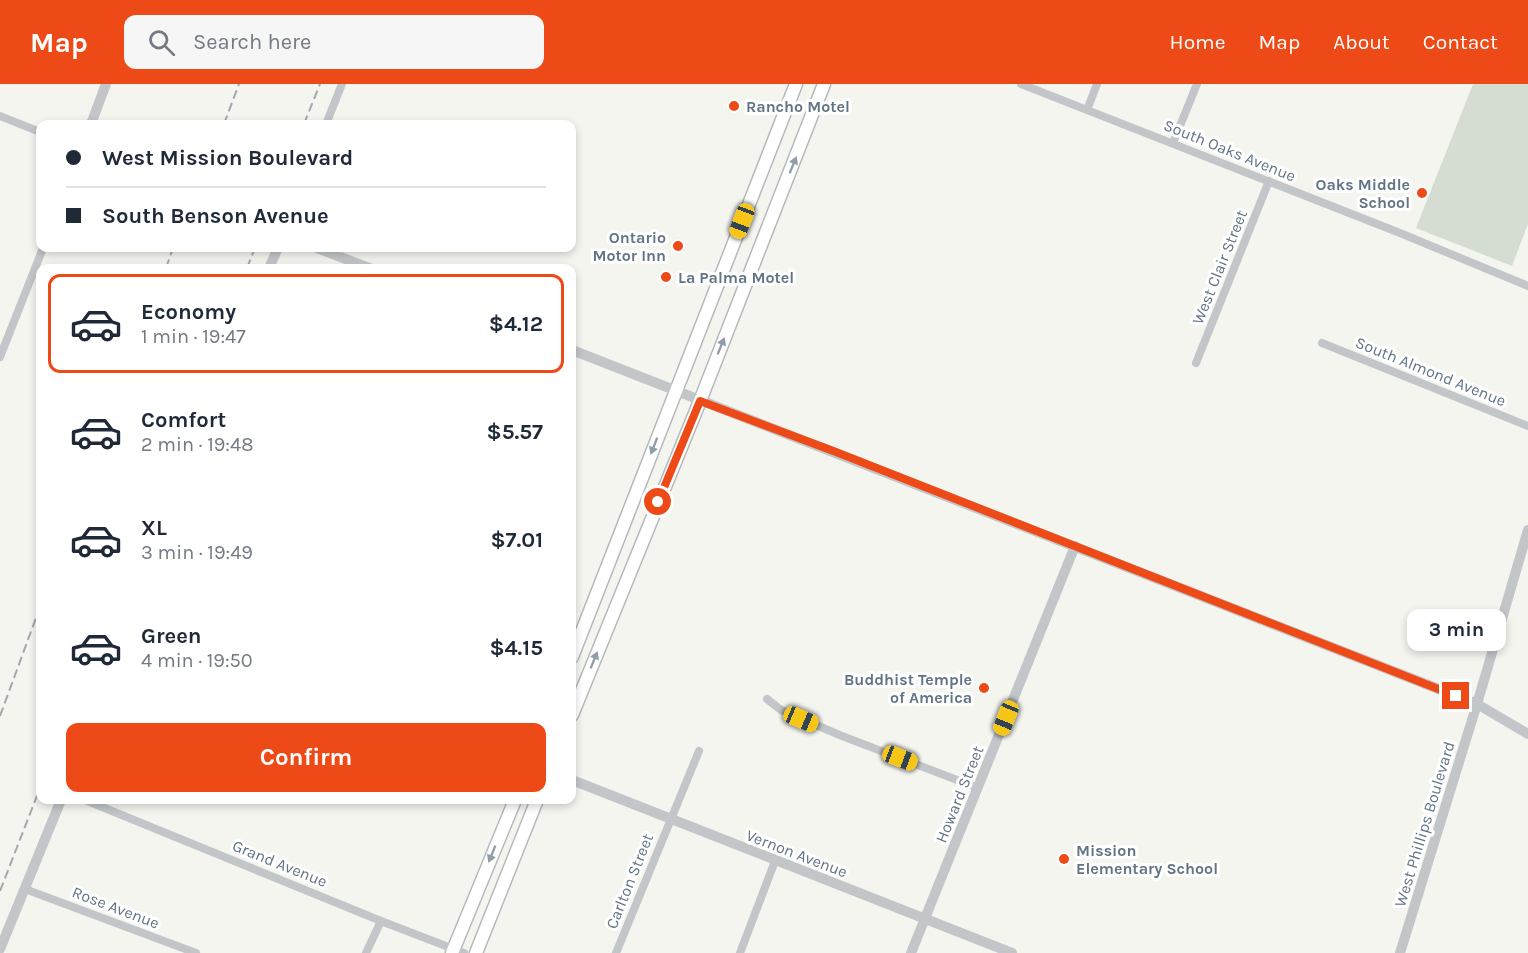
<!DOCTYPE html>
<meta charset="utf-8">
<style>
:root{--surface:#fff;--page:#f6f6f7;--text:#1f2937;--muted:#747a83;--line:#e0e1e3;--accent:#ee4a17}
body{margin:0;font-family:Karla,sans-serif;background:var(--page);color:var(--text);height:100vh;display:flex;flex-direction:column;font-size:22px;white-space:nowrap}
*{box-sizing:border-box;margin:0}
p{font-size:20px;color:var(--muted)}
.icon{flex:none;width:33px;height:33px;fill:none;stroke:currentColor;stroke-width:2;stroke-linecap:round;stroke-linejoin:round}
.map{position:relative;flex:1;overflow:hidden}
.details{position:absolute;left:36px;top:180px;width:540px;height:540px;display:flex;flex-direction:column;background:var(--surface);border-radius:12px;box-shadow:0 3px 9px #0003}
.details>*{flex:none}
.hud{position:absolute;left:36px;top:36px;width:540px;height:132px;border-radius:12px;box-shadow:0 3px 9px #0003;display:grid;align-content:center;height:132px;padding:0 30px;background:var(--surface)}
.end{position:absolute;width:27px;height:27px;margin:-14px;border:8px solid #ee4a17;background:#fff;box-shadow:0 0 0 3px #fff}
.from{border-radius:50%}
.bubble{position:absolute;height:42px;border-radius:12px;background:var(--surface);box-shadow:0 3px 9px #0003;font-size:20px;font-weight:700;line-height:42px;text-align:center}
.car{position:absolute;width:18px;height:36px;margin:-18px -9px;border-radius:8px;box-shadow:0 0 4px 2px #0007;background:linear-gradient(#f5c518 24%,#345 0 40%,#f5c518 0 76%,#345 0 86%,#f5c518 0)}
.hud b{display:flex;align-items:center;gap:21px;height:57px;font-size:22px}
.hud b+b{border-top:2px solid var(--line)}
.hud i{width:15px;height:15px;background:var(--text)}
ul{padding:10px 0 0;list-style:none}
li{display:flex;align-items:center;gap:18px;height:99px;margin:0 12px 9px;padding:0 18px;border:3px solid transparent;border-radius:12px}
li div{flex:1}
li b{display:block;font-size:22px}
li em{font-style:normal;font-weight:700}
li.current{border-color:var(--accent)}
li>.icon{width:54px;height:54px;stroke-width:1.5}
.cta{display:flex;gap:12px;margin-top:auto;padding:12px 30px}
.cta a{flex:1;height:69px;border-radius:12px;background:var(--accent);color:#fff;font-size:24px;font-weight:700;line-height:69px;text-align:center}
header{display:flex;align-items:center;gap:36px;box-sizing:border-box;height:84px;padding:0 30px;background:var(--accent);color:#fff}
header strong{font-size:28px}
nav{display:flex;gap:33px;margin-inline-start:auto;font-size:21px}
.search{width:420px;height:54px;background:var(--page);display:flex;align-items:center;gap:15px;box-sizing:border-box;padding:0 21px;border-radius:12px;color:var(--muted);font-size:22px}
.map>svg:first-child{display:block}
.green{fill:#d5dcd1}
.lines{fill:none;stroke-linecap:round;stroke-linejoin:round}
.primary-casing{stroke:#b5b9bd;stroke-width:15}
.minor{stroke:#c2c6c9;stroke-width:8}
.tertiary{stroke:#c2c6c9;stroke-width:10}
.primary{stroke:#fff;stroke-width:12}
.rail{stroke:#a2a8ae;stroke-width:2;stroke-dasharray:9 4.5;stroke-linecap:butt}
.oneway{fill:#919ea9}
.route{stroke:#ee4a17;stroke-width:8}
.poi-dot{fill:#ee4a17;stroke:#fff;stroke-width:2}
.labels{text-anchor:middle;stroke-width:6;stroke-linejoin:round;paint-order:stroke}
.poi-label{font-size:16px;font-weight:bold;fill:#627484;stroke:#fff;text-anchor:start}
.street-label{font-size:16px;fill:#627484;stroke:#fff}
</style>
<header>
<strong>Map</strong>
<div class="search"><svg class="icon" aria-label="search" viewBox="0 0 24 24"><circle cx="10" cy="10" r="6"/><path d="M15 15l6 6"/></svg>Search here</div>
<nav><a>Home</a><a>Map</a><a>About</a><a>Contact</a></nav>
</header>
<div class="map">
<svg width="1528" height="869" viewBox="0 0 1528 869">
<rect width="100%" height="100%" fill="#f5f5f0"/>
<path class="green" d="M 1473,0 L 1528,0 L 1528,140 L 1512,182 L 1416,144 Z"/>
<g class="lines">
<g class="primary-casing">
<path id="primary" d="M 572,573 L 796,0
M 572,631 L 700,317 L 824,0
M 452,869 L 515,716
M 476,869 L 537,716"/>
</g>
<path class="minor" d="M 1021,0 L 1400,149 L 1528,202
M 1087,26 L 1097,0
M 0,32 L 40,48
M 326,40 L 342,0
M 1173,59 L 1197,0
M 1322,259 L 1528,342
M 0,273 L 43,164
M 1196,279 L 1269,97
M 767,615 L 781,626 L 842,652 L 978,704
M 85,716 L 381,837 L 464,869
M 25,805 L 196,869
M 366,869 L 381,837
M 616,869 L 699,667
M 740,869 L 775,777"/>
<path class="tertiary" d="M 91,40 L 106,0
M 317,164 L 369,184
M 269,184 L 278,164
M 572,266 L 1477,620 L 1528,650
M 572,696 L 1012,869
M 0,865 L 61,716
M 911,869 L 1075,462
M 1400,869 L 1477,620 L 1528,446"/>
<use href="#primary" class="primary"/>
<path class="rail" d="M 224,40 L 239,0
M 304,40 L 320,0
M 166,184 L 173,164
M 247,184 L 255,164
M 0,632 L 40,523
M 0,807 L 40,704"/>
</g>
<defs><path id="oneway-solid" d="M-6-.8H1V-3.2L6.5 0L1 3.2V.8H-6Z" transform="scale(1.5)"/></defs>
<g class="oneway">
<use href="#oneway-solid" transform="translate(793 81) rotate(-68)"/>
<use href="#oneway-solid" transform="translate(721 262) rotate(-68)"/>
<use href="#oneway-solid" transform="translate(654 362) rotate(111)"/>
<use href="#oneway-solid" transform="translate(594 576) rotate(-68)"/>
<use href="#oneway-solid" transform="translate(492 770) rotate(112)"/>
</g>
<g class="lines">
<path class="route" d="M 658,418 L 700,317 L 836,368 L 1456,612"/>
</g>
<g class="poi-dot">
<circle cx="734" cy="22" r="6"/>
<circle cx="1422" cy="109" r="6"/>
<circle cx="678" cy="162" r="6"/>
<circle cx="666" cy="193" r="6"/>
<circle cx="984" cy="604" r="6"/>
<circle cx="1064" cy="775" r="6"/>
</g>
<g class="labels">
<g class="poi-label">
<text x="746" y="28">Rancho Motel</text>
<text x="1410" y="106" text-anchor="end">Oaks Middle<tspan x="1410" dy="18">School</tspan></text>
<text x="666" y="159" text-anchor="end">Ontario<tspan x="666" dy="18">Motor Inn</tspan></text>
<text x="678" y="199">La Palma Motel</text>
<text x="972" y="601" text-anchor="end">Buddhist Temple<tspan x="972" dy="18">of America</tspan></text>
<text x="1076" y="772">Mission<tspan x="1076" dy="18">Elementary School</tspan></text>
</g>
<g class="street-label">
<text transform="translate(1230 66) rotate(22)" y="6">South Oaks Avenue</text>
<text transform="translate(1219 183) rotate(-68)" y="6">West Clair Street</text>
<text transform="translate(1431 287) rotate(22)" y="6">South Almond Avenue</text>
<text transform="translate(959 710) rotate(-68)" y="6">Howard Street</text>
<text transform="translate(1424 740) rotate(-73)" y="6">West Phillips Boulevard</text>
<text transform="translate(797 769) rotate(21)" y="6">Vernon Avenue</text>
<text transform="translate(280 779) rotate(22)" y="6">Grand Avenue</text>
<text transform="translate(629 797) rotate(-68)" y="6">Carlton Street</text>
<text transform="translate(116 823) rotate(21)" y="6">Rose Avenue</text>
</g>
</g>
</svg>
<i class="end from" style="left:658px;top:418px"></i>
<i class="end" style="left:1456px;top:612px"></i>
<div class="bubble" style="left:1407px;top:525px;width:99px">3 min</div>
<i class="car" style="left:742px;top:137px;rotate:201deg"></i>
<i class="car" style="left:1006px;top:634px;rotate:202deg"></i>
<i class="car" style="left:801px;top:635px;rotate:113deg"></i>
<i class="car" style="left:900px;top:674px;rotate:111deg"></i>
<div class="hud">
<b><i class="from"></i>West Mission Boulevard</b>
<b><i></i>South Benson Avenue</b>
</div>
<section class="details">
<ul>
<li class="current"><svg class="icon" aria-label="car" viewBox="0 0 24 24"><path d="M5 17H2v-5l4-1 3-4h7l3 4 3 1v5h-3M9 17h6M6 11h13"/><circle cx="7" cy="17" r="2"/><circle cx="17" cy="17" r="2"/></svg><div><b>Economy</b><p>1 min · 19:47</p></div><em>$4.12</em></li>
<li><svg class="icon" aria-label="car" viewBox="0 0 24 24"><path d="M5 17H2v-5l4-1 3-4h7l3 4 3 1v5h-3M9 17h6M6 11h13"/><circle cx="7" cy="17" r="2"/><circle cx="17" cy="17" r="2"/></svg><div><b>Comfort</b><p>2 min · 19:48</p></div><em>$5.57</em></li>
<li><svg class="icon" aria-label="car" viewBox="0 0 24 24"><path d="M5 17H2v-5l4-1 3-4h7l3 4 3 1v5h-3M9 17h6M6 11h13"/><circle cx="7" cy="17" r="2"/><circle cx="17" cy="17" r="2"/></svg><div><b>XL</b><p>3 min · 19:49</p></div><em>$7.01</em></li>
<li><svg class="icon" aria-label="car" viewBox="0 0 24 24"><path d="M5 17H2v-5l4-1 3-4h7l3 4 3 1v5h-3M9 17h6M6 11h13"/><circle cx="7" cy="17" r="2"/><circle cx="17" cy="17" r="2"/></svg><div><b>Green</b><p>4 min · 19:50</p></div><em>$4.15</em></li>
</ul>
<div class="cta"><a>Confirm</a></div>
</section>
</div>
